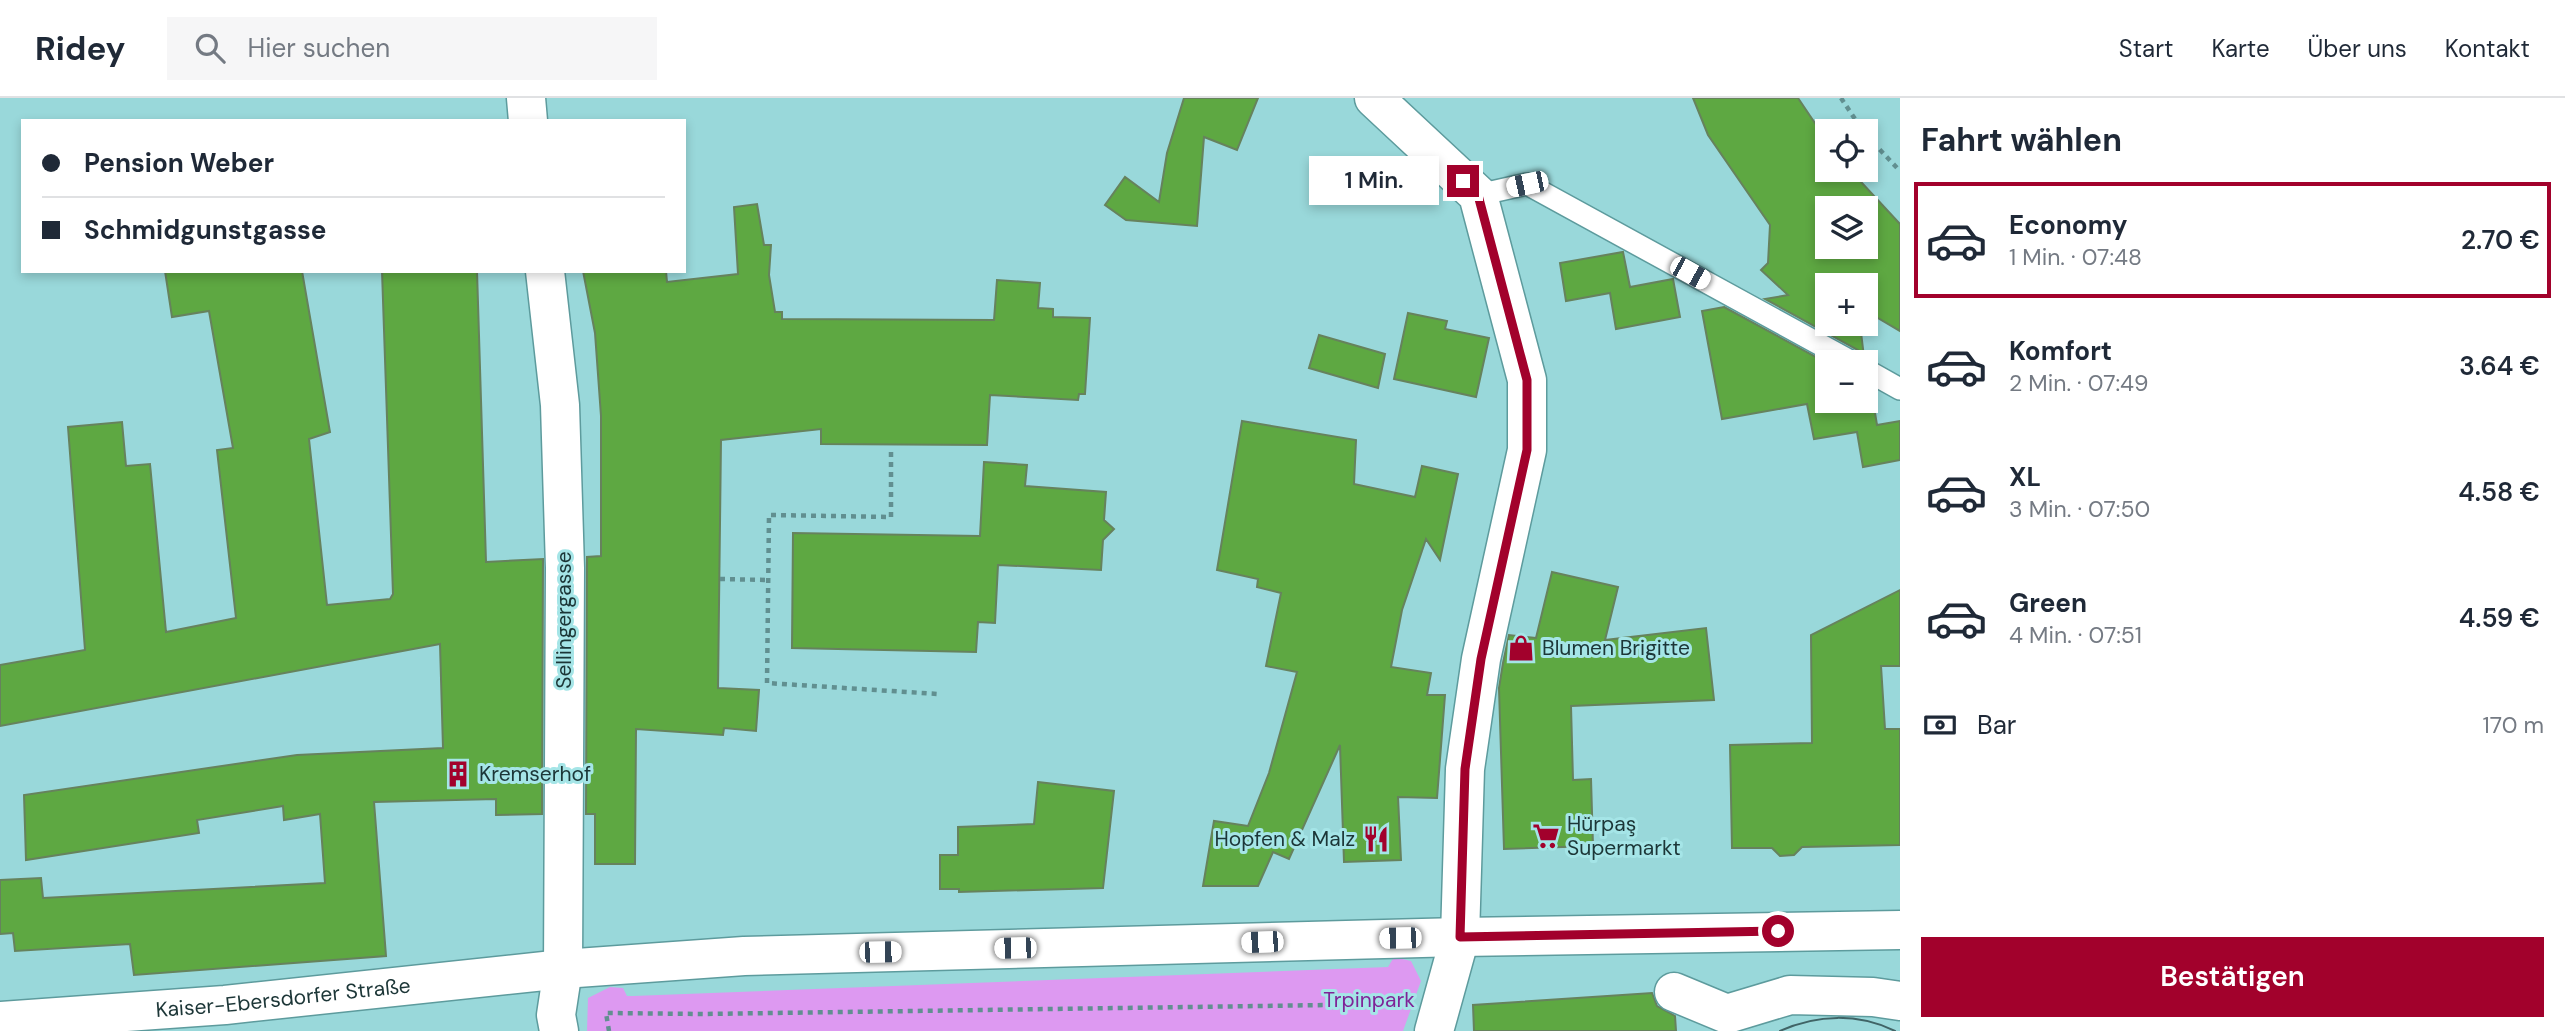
<!DOCTYPE html>
<html lang="de">
<meta charset="utf-8">
<style>
:root{--surface:#fff;--page:#f6f6f7;--text:#1f2937;--muted:#747a83;--line:#e0e1e3;--accent:#a2012c}
body{margin:0;font-family:"DM Sans",sans-serif;background:var(--page);color:var(--text);height:100vh;display:flex;flex-direction:column;font-size:26px;white-space:nowrap}
*{box-sizing:border-box;margin:0}
p{font-size:23px;color:var(--muted)}
.icon{flex:none;width:38px;height:38px;fill:none;stroke:currentColor;stroke-width:2;stroke-linecap:round;stroke-linejoin:round}
.map{position:relative;flex:1;overflow:hidden}
.drawer{display:flex;flex-direction:column;background:var(--surface);width:665px}
.drawer>*{flex:none}
.banner{position:absolute;left:21px;top:21px;width:665px;height:154px;border-radius:0px;box-shadow:0 4px 10px #0003;display:grid;align-content:center;height:154px;padding:0 21px;background:var(--surface)}
.buttons{position:absolute;left:1815px;top:21px;display:grid;gap:14px}
.buttons a{display:grid;place-items:center;width:63px;height:63px;border-radius:0px;background:var(--surface);box-shadow:0 4px 10px #0003;font-size:35px}
.end{position:absolute;width:32px;height:32px;margin:-16px;border:9px solid #a2012c;background:#fff;box-shadow:0 0 0 4px #fff}
.from{border-radius:50%}
.bubble{position:absolute;height:49px;border-radius:0px;background:var(--surface);box-shadow:0 4px 10px #0003;font-size:23px;font-weight:600;line-height:49px;text-align:center}
.car{position:absolute;width:21px;height:42px;margin:-21px -10px;border-radius:9px;box-shadow:0 0 5px 2px #0007;background:linear-gradient(#fff 24%,#345 0 40%,#fff 0 76%,#345 0 86%,#fff 0)}
.banner b{display:flex;align-items:center;gap:24px;height:66px;font-size:26px}
.banner b+b{border-top:2px solid var(--line)}
.banner i{width:18px;height:18px;background:var(--text)}
ul{padding:0;list-style:none}
li{display:flex;align-items:center;gap:21px;height:116px;margin:0 14px 10px;padding:0 7px;border:4px solid transparent;border-radius:0px}
li div{flex:1}
li b{display:block;font-size:26px}
li em{font-style:normal;font-weight:600}
li.current{border-color:var(--accent)}
li>.icon{width:63px;height:63px;stroke-width:1.5}
h2{padding:0 21px;font-size:32px;line-height:84px}
.pay{display:flex;align-items:center;gap:18px;height:77px;padding:0 21px;font-size:26px}
.pay p{margin-inline-start:auto}
.primary-button{display:flex;gap:14px;margin-top:auto;padding:14px 21px}
.primary-button a{flex:1;height:80px;border-radius:0px;background:var(--accent);color:#fff;font-size:28px;font-weight:600;line-height:80px;text-align:center}
header{display:flex;align-items:center;gap:42px;box-sizing:border-box;height:98px;padding:0 35px;background:var(--surface);border-bottom:2px solid var(--line)}
header strong{font-size:33px}
nav{display:flex;gap:38px;margin-inline-start:auto;font-size:24px}
.search{width:490px;height:63px;background:var(--page);display:flex;align-items:center;gap:18px;box-sizing:border-box;padding:0 24px;border-radius:0px;color:var(--muted);font-size:26px}
main{display:flex;flex:1;min-height:0}
.map>svg:first-child{display:block}
.green{fill:#dd99f1}
.building{fill:#5ea842;stroke:#66825d;stroke-width:2;fill-rule:evenodd}
.lines{fill:none;stroke-linecap:round;stroke-linejoin:round}
.lane-casing{stroke:#5d9b9d;stroke-width:24}
.street-casing{stroke:#5d9b9d;stroke-width:41}
.secondary-casing{stroke:#5d9b9d;stroke-width:41}
.path{stroke:#618f90;stroke-width:4.5;stroke-dasharray:5 5;stroke-linecap:butt}
.lane{stroke:#fff;stroke-width:21}
.street{stroke:#fff;stroke-width:38}
.secondary{stroke:#fff;stroke-width:38}
.tram{stroke:#406466;stroke-width:2}
.route{stroke:#a2012c;stroke-width:9}
.labels{text-anchor:middle;stroke-width:6;stroke-linejoin:round;paint-order:stroke}
.street-label{font-size:21px;fill:#1c3637;stroke:#a5e5e7}
.poi-label{font-size:21px;fill:#1c3637;stroke:#a5e5e7;text-anchor:start}
.park-label{font-size:21px;fill:#7f2397;stroke:#a5e5e7}
</style>
<header>
<strong>Ridey</strong>
<div class="search"><svg class="icon" aria-label="search" viewBox="0 0 24 24"><circle cx="10" cy="10" r="6"/><path d="M15 15l6 6"/></svg>Hier suchen</div>
<nav><a>Start</a><a>Karte</a><a>Über uns</a><a>Kontakt</a></nav>
</header>
<main>
<div class="map">
<svg width="1900" height="933" viewBox="0 0 1900 933">
<rect width="100%" height="100%" fill="#99d8da"/>
<path class="green" d="M 1394,859 L 1411,863 L 1421,883 L 1403,933 L 587,933 L 588,900 L 610,889 L 623,890 L 627,898 L 633,898 L 1388,869 Z"/>
<path class="building" d="M 1184,0 L 1258,0 L 1237,52 L 1204,39 L 1197,128 L 1126,122 L 1105,107 L 1125,79 L 1159,104 L 1167,55 Z
M 1693,0 L 1798,0 L 1827,43 L 1827,72 L 1850,72 L 1900,126 L 1900,233 L 1866,213 L 1866,187 L 1827,187 L 1827,226 L 1860,226 L 1864,259 L 1858,252 L 1765,201 L 1788,197 L 1761,172 L 1768,165 L 1770,127 L 1708,37 ZM 1827,110 L 1866,110 L 1866,149 L 1827,149 Z
M 757,106 L 764,147 L 771,147 L 769,177 L 775,214 L 782,214 L 782,221 L 994,222 L 997,182 L 1040,185 L 1038,210 L 1053,211 L 1053,219 L 1090,220 L 1085,296 L 1079,296 L 1078,302 L 990,297 L 987,347 L 821,346 L 821,331 L 721,342 L 718,590 L 759,592 L 756,633 L 724,630 L 723,637 L 636,631 L 635,766 L 595,766 L 595,716 L 586,716 L 587,459 L 601,458 L 601,318 L 595,235 L 583,173 L 666,173 L 667,184 L 738,176 L 734,109 Z
M 1623,154 L 1630,189 L 1673,181 L 1680,219 L 1616,231 L 1610,195 L 1566,203 L 1560,165 Z
M 165,173 L 302,173 L 330,334 L 309,341 L 327,507 L 390,501 L 393,496 L 382,173 L 477,173 L 486,464 L 543,461 L 542,716 L 496,717 L 496,701 L 374,704 L 386,858 L 134,877 L 130,846 L 15,853 L 13,835 L 0,836 L 0,782 L 41,780 L 43,800 L 325,785 L 320,716 L 284,722 L 283,708 L 197,722 L 199,735 L 26,762 L 24,697 L 297,657 L 443,650 L 440,546 L 0,628 L 0,567 L 85,552 L 68,329 L 122,324 L 126,368 L 150,366 L 166,534 L 236,520 L 217,352 L 233,350 L 209,213 L 172,219 Z
M 1724,209 L 1827,265 L 1827,303 L 1866,303 L 1866,287 L 1871,290 L 1877,327 L 1900,323 L 1900,362 L 1863,369 L 1857,334 L 1814,341 L 1807,306 L 1722,321 L 1702,213 Z
M 1408,215 L 1447,223 L 1445,231 L 1489,240 L 1476,299 L 1394,281 Z
M 1319,237 L 1385,256 L 1378,290 L 1309,270 Z
M 1242,323 L 1356,342 L 1354,386 L 1415,399 L 1422,368 L 1458,376 L 1440,462 L 1426,441 L 1402,512 L 1391,569 L 1431,575 L 1427,597 L 1445,597 L 1437,700 L 1398,699 L 1401,762 L 1344,764 L 1340,647 L 1289,761 L 1273,754 L 1258,788 L 1203,788 L 1214,723 L 1248,728 L 1269,675 L 1297,574 L 1266,568 L 1281,495 L 1257,489 L 1258,481 L 1217,472 Z
M 984,364 L 1027,367 L 1025,388 L 1106,394 L 1104,422 L 1114,431 L 1103,442 L 1101,472 L 998,467 L 995,525 L 978,524 L 976,554 L 792,550 L 793,435 L 980,438 Z
M 1552,474 L 1618,489 L 1605,542 L 1706,530 L 1714,602 L 1571,608 L 1573,682 L 1591,681 L 1593,748 L 1504,751 L 1499,590 L 1503,565 L 1509,537 L 1536,540 Z
M 1900,492 L 1900,568 L 1881,568 L 1885,631 L 1900,631 L 1900,747 L 1802,749 L 1794,757 L 1780,758 L 1772,750 L 1732,750 L 1730,647 L 1812,645 L 1811,537 Z
M 1038,684 L 1114,693 L 1103,790 L 959,794 L 959,791 L 940,791 L 940,757 L 958,757 L 958,729 L 1034,726 Z
M 1652,895 L 1657,908 L 1675,918 L 1676,933 L 1474,933 L 1473,907 Z"/>
<g class="lines">
<g class="lane-casing">
<path id="lane" d="M 1478,97 L 1527,86 L 1852,264
M 1866,272 L 1900,291"/>
</g>
<g class="street-casing">
<path id="street" d="M 526,0 L 528,23
M 1374,0 L 1478,97 L 1527,282 L 1527,352 L 1481,561 L 1465,671 L 1460,839 L 1434,933
M 545,173 L 560,307 L 565,470 L 563,871 L 556,917 L 559,933
M 1674,894 L 1727,916 L 1790,897 L 1873,899 L 1900,903"/>
</g>
<g class="secondary-casing">
<g id="secondary">
<path id="s1" d="M 0,923 L 225,907 L 563,871 L 744,858 L 1460,839 L 1900,832"/>
</g>
</g>
<path class="path" d="M 1841,0 L 1863,33
M 1866,37 L 1900,73
M 891,354 L 891,419 L 769,417 L 767,585 L 938,596
M 720,481 L 768,482
M 609,933 L 606,915 L 704,916 L 1398,906"/>
<use href="#lane" class="lane"/>
<use href="#street" class="street"/>
<use href="#secondary" class="secondary"/>
<path class="tram" d="M 1780,933 C 1817,916 1858,915 1895,933"/>
</g>
<g class="lines">
<path class="route" d="M 1463,83 L 1478,97 L 1527,282 L 1527,352 L 1481,561 L 1465,671 L 1460,839 L 1778,833"/>
</g>
<defs>
<g id="shop-bare" transform="scale(2.1)"><path d="M-5-2.5h2.3a2.7 3.5 0 0 1 5.4 0H5L5.5 6h-11ZM-1.5-2.5h3a1.5 2.3 0 0 0-3 0Z" fill="#a2012c" stroke="#a5e5e7" stroke-width="2.5" paint-order="stroke"/></g>
<g id="building-bare" transform="scale(2.1)"><path d="M-4-6H4V6H1V3H-1V6H-4ZM-2.5-4.3h1.7v1.8h-1.7ZM.8-4.3h1.7v1.8H.8ZM-2.5-1h1.7V.8h-1.7ZM.8-1h1.7V.8H.8Z" fill="#a2012c" stroke="#a5e5e7" stroke-width="2.5" paint-order="stroke"/></g>
<g id="supermarket-bare" transform="scale(2.1)"><path d="M-6-5.5h2.5l.6 2H6L4.5 2H-2.5L-4.4-4H-6ZM-1.5 3.2a1.3 1.3 0 1 0 .1 0ZM3 3.2a1.3 1.3 0 1 0 .1 0Z" fill="#a2012c" stroke="#a5e5e7" stroke-width="2.5" paint-order="stroke"/></g>
<g id="restaurant-bare" transform="scale(2.1)"><path d="M-5-6h1v4h1v-4h1v4h1v-4h1v5L-1.5 .5V6h-2V.5L-5-1ZM5-6V6H3V1.5H1.5Q1.5-4 5-6Z" fill="#a2012c" stroke="#a5e5e7" stroke-width="2.5" paint-order="stroke"/></g>
</defs>
<g fill-rule="evenodd">
<use href="#shop-bare" x="1521" y="550"/>
<use href="#building-bare" x="458" y="676"/>
<use href="#supermarket-bare" x="1546" y="738"/>
<use href="#restaurant-bare" x="1376" y="741"/>
</g>
<g class="labels">
<g class="street-label">
<text transform="translate(564 522) rotate(-90)" y="7">Sellingergasse</text>
<text dy="7" stroke="none"><textPath href="#s1" startOffset="284">Kaiser-Ebersdorfer Straße</textPath></text>
</g>
<g class="poi-label">
<text x="1542" y="557">Blumen Brigitte</text>
<text x="479" y="683">Kremserhof</text>
<text x="1567" y="733">Hürpaş<tspan x="1567" dy="24">Supermarkt</tspan></text>
<text x="1355" y="748" text-anchor="end">Hopfen &amp; Malz</text>
</g>
<g class="park-label">
<text x="1369" y="909">Trpinpark</text>
</g>
</g>
</svg>
<div class="buttons">
<a><svg class="icon" aria-label="locate" viewBox="0 0 24 24"><circle cx="12" cy="12" r="6"/><path d="M12 2v4M12 18v4M2 12h4M18 12h4"/></svg></a>
<a><svg class="icon" aria-label="layers" viewBox="0 0 24 24"><path d="M12 4l9 5-9 5-9-5zM3 14l9 5 9-5"/></svg></a>
<a>+</a>
<a>−</a>
</div>
<i class="end from" style="left:1778px;top:833px"></i>
<i class="end" style="left:1463px;top:83px"></i>
<div class="bubble" style="left:1309px;top:58px;width:130px">1 Min.</div>
<i class="car" style="left:1527px;top:86px;rotate:258deg"></i>
<i class="car" style="left:1690px;top:175px;rotate:119deg"></i>
<i class="car" style="left:1400px;top:840px;rotate:269deg"></i>
<i class="car" style="left:1262px;top:844px;rotate:268deg"></i>
<i class="car" style="left:1015px;top:850px;rotate:269deg"></i>
<i class="car" style="left:880px;top:854px;rotate:89deg"></i>
<div class="banner">
<b><i class="from"></i>Pension Weber</b>
<b><i></i>Schmidgunstgasse</b>
</div>
</div>
<section class="drawer">
<h2>Fahrt wählen</h2>
<ul>
<li class="current"><svg class="icon" aria-label="car" viewBox="0 0 24 24"><path d="M5 17H2v-5l4-1 3-4h7l3 4 3 1v5h-3M9 17h6M6 11h13"/><circle cx="7" cy="17" r="2"/><circle cx="17" cy="17" r="2"/></svg><div><b>Economy</b><p>1 Min. · 07:48</p></div><em>2.70 €</em></li>
<li><svg class="icon" aria-label="car" viewBox="0 0 24 24"><path d="M5 17H2v-5l4-1 3-4h7l3 4 3 1v5h-3M9 17h6M6 11h13"/><circle cx="7" cy="17" r="2"/><circle cx="17" cy="17" r="2"/></svg><div><b>Komfort</b><p>2 Min. · 07:49</p></div><em>3.64 €</em></li>
<li><svg class="icon" aria-label="car" viewBox="0 0 24 24"><path d="M5 17H2v-5l4-1 3-4h7l3 4 3 1v5h-3M9 17h6M6 11h13"/><circle cx="7" cy="17" r="2"/><circle cx="17" cy="17" r="2"/></svg><div><b>XL</b><p>3 Min. · 07:50</p></div><em>4.58 €</em></li>
<li><svg class="icon" aria-label="car" viewBox="0 0 24 24"><path d="M5 17H2v-5l4-1 3-4h7l3 4 3 1v5h-3M9 17h6M6 11h13"/><circle cx="7" cy="17" r="2"/><circle cx="17" cy="17" r="2"/></svg><div><b>Green</b><p>4 Min. · 07:51</p></div><em>4.59 €</em></li>
</ul>
<div class="pay"><svg class="icon" aria-label="cash" viewBox="0 0 24 24"><path d="M3 7h18v10H3z"/><circle cx="12" cy="12" r="2"/></svg>Bar<p>170 m</p></div>
<div class="primary-button"><a>Bestätigen</a></div>
</section>
</main>
